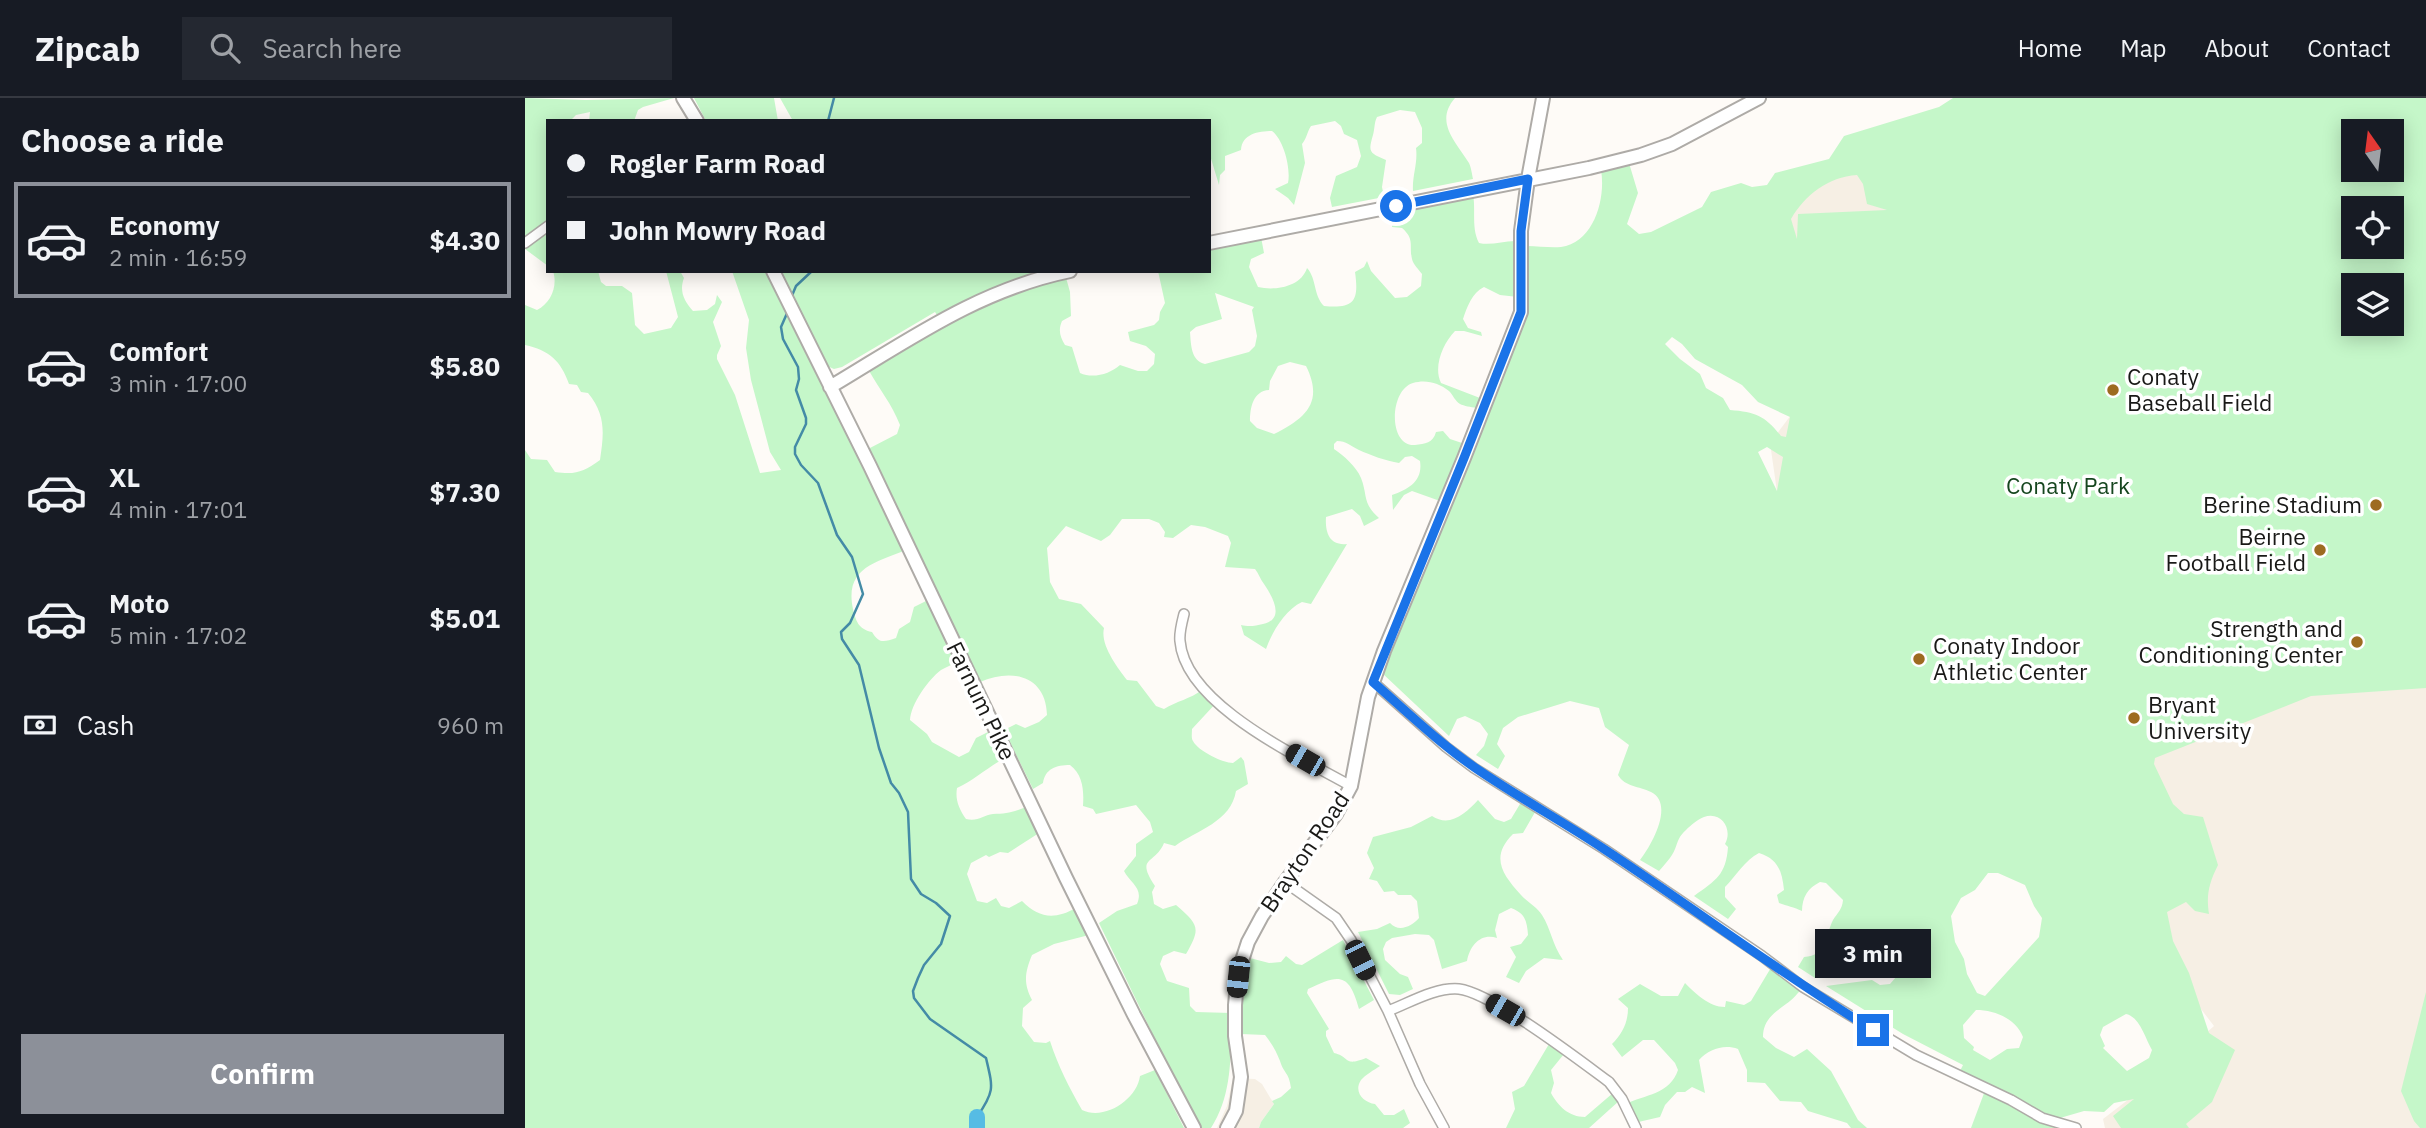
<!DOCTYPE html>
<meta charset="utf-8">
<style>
:root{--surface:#171b24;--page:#242831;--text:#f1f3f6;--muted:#9ea1a6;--line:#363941;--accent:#8c9099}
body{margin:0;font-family:"IBM Plex Sans",sans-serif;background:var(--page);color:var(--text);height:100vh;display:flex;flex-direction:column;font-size:26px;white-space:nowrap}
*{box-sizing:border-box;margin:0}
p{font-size:23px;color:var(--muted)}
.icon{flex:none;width:38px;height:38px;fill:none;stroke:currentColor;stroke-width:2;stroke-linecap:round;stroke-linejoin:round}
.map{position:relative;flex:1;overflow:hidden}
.drawer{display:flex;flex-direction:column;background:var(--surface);width:525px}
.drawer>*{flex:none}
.top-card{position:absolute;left:21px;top:21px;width:665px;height:154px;border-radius:0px;box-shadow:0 4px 18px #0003;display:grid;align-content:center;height:154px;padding:0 21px;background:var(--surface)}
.needle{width:46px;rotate:346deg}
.tools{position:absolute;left:1816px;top:21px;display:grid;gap:14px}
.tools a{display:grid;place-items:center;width:63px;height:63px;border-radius:0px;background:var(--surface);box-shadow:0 4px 18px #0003;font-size:35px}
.end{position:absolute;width:32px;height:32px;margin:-16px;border:9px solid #1a73e8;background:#fff;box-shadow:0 0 0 4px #fff}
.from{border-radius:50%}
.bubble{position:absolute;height:49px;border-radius:0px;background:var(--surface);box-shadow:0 4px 18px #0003;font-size:23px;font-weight:700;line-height:49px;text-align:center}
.car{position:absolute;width:21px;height:42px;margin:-21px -10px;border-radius:9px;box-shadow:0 0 5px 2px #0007;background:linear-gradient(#222 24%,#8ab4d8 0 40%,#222 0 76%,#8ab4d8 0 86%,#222 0)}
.top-card b{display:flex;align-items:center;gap:24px;height:66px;font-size:26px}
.top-card b+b{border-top:2px solid var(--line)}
.top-card i{width:18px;height:18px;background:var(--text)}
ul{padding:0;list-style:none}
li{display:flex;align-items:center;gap:21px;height:116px;margin:0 14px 10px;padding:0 7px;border:4px solid transparent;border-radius:0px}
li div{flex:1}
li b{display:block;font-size:26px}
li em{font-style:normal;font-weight:700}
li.active{border-color:var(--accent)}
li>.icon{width:63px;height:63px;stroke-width:1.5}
h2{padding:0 21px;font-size:32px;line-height:84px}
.pay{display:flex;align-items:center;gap:18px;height:77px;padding:0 21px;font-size:26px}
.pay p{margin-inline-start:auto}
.cta{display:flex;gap:14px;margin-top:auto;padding:14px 21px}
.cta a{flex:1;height:80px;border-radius:0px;background:var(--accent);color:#fff;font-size:28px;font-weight:700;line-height:80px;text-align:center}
header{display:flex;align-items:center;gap:42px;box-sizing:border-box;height:98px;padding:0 35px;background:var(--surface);border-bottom:2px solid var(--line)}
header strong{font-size:33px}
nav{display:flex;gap:38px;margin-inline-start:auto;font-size:24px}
.search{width:490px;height:63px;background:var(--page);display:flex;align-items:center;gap:18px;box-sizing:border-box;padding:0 24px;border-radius:0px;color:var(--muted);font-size:26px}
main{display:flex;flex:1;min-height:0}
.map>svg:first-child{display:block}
.built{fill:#f6efe4;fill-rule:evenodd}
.green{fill:#c5f7c9;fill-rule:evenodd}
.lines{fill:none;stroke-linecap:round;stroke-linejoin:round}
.stream{stroke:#448ba6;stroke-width:2.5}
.river{stroke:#56bce4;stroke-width:16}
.street-casing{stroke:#aeaba7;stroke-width:12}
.secondary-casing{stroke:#aeaba7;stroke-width:16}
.street{stroke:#fff;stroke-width:9}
.secondary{stroke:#fff;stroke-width:12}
.route{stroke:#1a73e8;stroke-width:9}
.poi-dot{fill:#9d6b20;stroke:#fff;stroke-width:2.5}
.labels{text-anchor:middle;stroke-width:7;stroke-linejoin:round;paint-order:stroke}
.poi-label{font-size:23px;fill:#191917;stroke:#fff;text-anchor:start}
.park-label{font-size:23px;fill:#16461f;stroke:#fff}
.street-label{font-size:23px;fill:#191917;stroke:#fff}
</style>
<header>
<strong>Zipcab</strong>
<div class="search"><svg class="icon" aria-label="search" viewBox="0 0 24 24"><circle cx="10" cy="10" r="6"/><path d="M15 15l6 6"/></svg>Search here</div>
<nav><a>Home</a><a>Map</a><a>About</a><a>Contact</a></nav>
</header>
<main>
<section class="drawer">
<h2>Choose a ride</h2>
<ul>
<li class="active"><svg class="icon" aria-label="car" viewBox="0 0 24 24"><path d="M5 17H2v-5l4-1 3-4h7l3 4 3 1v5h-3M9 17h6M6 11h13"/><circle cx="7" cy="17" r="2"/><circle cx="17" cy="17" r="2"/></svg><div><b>Economy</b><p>2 min · 16:59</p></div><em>$4.30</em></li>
<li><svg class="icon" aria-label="car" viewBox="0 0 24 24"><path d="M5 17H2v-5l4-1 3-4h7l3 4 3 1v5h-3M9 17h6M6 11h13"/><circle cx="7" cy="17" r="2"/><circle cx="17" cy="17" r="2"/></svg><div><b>Comfort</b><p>3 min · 17:00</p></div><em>$5.80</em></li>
<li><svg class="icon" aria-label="car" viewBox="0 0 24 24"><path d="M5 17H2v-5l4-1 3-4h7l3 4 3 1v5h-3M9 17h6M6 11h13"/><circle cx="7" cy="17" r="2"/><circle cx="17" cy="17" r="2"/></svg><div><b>XL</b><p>4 min · 17:01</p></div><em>$7.30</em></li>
<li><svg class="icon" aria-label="car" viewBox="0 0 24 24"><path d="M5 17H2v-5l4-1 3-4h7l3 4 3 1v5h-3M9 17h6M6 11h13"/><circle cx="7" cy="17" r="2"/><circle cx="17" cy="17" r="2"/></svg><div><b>Moto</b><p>5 min · 17:02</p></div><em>$5.01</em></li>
</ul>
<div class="pay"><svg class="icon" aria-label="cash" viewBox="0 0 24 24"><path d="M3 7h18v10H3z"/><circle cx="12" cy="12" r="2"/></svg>Cash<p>960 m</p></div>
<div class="cta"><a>Confirm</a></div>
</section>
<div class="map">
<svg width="1901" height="1030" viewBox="0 0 1901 1030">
<rect width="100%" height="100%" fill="#fefbf7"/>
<path class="built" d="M 1400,32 L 1460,165 L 1901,151 L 1901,1030 L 1580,1030 L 1578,1021 L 1621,988 L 1689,928 L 1580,785 L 1271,525 L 1245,345 L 1272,309 L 1287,235 L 1241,102 ZM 1829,187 L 1867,187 L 1867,226 L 1829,226 Z
M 708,980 L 730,981 L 737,986 L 749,1006 L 736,1024 L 734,1030 L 692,1030 L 702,1008 Z"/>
<path class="green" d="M 0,0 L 61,2 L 149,0 L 118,9 L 113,12 L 109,23 L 64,23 L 65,14 L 51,17 L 46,22 L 23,23 L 23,168 L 0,151 Z
M 169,0 L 249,0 L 253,23 L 181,23 Z
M 255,0 L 930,0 C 909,24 931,44 944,65 C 946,69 947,76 948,81 L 888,93 C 887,78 893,65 891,50 L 897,45 L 897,30 L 890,14 L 875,12 L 852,19 C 849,25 850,30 848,37 C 843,54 844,55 861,62 L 857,89 L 859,99 L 807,109 L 805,100 L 811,78 L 832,69 L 836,58 L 832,42 L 819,36 L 816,28 L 810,23 L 786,28 C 782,34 782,40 777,46 L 780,65 L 769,107 L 763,100 L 750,91 L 763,85 C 766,71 759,42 747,33 C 733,33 717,36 716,52 L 700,58 L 700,72 L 695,77 L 694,87 L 684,54 L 684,23 L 268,23 Z
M 1428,0 L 1901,0 L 1901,590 L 1786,598 L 1630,660 L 1629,666 L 1648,706 L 1659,716 L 1678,719 L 1693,767 C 1684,785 1681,797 1684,816 L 1670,813 L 1661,804 L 1642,814 L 1648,843 L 1664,875 L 1684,935 L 1710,952 L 1687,1004 L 1661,1026 L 1664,1030 L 1596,1030 L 1588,1018 L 1609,1001 L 1589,1005 L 1579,1014 L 1559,1013 L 1535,1020 L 1529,1027 L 1533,1030 L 1446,1030 L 1461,990 L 1434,975 L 1438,967 L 1378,936 L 1301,888 L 1347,882 L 1355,887 L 1365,886 L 1378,871 L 1378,859 L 1346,832 L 1336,832 L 1321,849 L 1320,863 L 1300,863 L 1290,880 L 1273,869 L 1279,859 C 1302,858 1300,838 1308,822 C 1313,814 1317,812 1318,802 L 1301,785 L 1295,784 C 1283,790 1277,799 1277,813 C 1269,809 1262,808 1254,805 L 1252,797 L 1259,792 C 1257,773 1253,761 1234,755 C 1220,762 1211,778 1200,789 L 1200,799 L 1211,811 L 1203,821 L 1169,798 C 1191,782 1201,777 1203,749 L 1200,746 C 1208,732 1197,713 1179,719 C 1173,721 1166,727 1161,732 C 1154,738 1153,743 1150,751 C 1147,759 1139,767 1134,773 L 1115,762 C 1126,748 1150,706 1126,694 C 1114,688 1100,689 1093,677 L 1104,647 L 1080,629 L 1074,610 L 1045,603 L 993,619 L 978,630 L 972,646 L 980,658 L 973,671 L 951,657 L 959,648 L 963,636 L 955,625 L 940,618 L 932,621 L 924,638 L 857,575 L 997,230 L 1002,195 L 1002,148 C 1013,148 1025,150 1036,149 C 1069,145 1081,100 1076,72 L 1104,65 L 1113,95 L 1102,126 L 1114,136 L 1126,134 L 1177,109 L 1186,94 L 1216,85 L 1227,89 L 1242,87 L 1250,75 L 1304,61 L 1319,38 L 1414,9 ZM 1829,33 L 1867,33 L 1867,72 L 1829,72 ZM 1332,77 L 1338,86 L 1342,106 L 1362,112 L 1273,116 L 1272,141 L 1266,121 C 1280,97 1303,79 1332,77 ZM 1829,110 L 1867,110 L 1867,149 L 1829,149 ZM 1829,187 L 1867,187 L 1867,226 L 1829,226 ZM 1147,239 L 1157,246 L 1170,261 L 1217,287 L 1233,304 L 1265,319 L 1261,339 L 1256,338 C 1240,318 1231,314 1205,312 L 1198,300 L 1181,290 L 1175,276 L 1155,261 L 1140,246 ZM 1242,349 L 1258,359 L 1252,393 L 1233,354 ZM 1463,775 L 1473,775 L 1500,787 L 1509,808 L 1517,820 L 1514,839 L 1460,898 L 1452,895 L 1442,876 L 1439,861 L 1430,844 L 1426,818 L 1436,800 L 1450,792 ZM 1451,912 C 1470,912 1491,921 1498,939 L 1494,950 L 1482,951 L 1465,962 L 1448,952 L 1449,949 L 1439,940 L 1438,927 ZM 1601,916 C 1615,919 1620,940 1627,952 L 1624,960 L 1602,973 L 1578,950 L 1580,948 L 1575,937 L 1578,929 Z
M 948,96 C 951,112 946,130 954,145 C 967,148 980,142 993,143 L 993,199 L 975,197 L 959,189 C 947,195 942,209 938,221 L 943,230 L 956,234 L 957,238 L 939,233 L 930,233 C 918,245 908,269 916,285 L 955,300 L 951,310 C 946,309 939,308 935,306 C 930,303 928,297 924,293 C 914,285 901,281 888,285 C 864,292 863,349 890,347 C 900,346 908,345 911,334 L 918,333 L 925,341 L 937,345 L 915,403 L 887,393 L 879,397 L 868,412 L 867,397 C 884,391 898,383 895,363 L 887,358 L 880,359 L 874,365 C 861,363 845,357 834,352 C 826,348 821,343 812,343 L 809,346 L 809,351 C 819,358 831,368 836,380 C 843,398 837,405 854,420 L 839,428 L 835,418 L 827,411 L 801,419 C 800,434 804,448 822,446 L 786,506 L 777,504 C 760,512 747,534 741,551 L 719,537 L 716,527 C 724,529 730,528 738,526 C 761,521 747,498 739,486 C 735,481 734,476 730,471 L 700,469 L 706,445 L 703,438 L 680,429 L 666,427 L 648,440 L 639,439 L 640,434 L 634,425 L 624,421 L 597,421 L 585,437 L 576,443 L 541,428 L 522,450 L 525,484 L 534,501 L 556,506 L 579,530 C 575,547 592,569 602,582 L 612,583 L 631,608 L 639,611 C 652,603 665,601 677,592 L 692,604 L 667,631 C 667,635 666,640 668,643 C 673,653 698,665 708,665 L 716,659 L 719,663 L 723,686 L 711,693 C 706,724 672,732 650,748 L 639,745 C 630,767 610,758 630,788 L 627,794 L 629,806 L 638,811 L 651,807 C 674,827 676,830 661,856 L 649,853 L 638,858 L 635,866 L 642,883 L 664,890 L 665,908 L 671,914 L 706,915 C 706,954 708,996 686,1030 L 673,1030 L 574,825 L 592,813 L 612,806 C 619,790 605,785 599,773 L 611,758 L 611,746 L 628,734 L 625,724 L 611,707 L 571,716 L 568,711 L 558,708 C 559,692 558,677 545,667 C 531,667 520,671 518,685 L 508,691 L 479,632 L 491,626 L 500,630 L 514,624 L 522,617 C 521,577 486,570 455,584 L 343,351 L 372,336 L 375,327 C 367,306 354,291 343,271 L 457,205 L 540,176 L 545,194 L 546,218 L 537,223 C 533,232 535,239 540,247 L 547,249 L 555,275 C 568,281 585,276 595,267 L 613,273 L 622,273 L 629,266 L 630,256 L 621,248 L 605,243 L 603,234 L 629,227 L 634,222 L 635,214 L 640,205 L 633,173 L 684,173 L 684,149 L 736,139 L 739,155 L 726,161 L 724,169 L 733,189 C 750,193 776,189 782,170 C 792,181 788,197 799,208 C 830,211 834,202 830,174 L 839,169 L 842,163 L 846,173 L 870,200 L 882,199 L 896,188 L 897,176 C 894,172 888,166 887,161 C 884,148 890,141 877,130 L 867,129 L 867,113 ZM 690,195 L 729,209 L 727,212 L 732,238 L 730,248 L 724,254 L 680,266 C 666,263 666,247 665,234 L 671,229 L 697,221 ZM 765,264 L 781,268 C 799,304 781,320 749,336 L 732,330 L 725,323 C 725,310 728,293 744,292 L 745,283 L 753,268 Z
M 28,173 L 73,173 L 76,184 L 81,188 L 97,188 L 107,195 L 110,227 L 119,236 L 146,230 L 153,219 L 141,173 L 155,173 L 159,180 C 154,193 159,203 168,213 L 182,212 L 190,206 L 192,197 L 197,204 L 188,224 L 196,248 L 192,257 L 192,261 L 210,297 L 235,375 L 256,372 L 245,354 L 226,282 L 221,250 L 224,222 L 207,173 L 242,173 L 282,258 L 288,256 L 384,451 C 352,464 319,469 328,511 C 331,523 333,531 347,534 C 354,546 359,544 371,540 L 374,531 L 385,524 L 389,509 L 403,502 L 432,564 C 427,567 421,569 416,572 C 403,582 386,606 385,622 L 402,636 L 407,644 L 434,659 L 444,654 L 451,640 L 465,633 L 478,661 C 462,670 449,682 432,690 C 430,702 434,711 441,721 C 453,724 458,717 468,716 C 481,716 489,714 501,709 L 514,735 L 483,755 L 475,754 L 464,759 L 461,757 L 446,765 L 442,776 L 452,803 L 462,805 L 471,800 L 476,808 L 484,810 L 497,803 C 514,820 529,822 551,810 L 564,837 L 529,846 L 507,857 C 500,874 498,885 507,902 L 498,910 L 497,928 L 509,944 L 521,945 L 525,943 C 533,968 544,989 557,1012 C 580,1023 612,1001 615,978 L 630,972 L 659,1030 L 0,1030 L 0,352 L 6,361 L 22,362 L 30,374 C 51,377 58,374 75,362 C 79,335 81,317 63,295 L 56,294 L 52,287 L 44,286 C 36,263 24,252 0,247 L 0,207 L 12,212 C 26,205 33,188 28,173 Z
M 256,173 L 529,173 L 414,220 L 410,214 L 317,269 L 309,271 L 302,268 Z
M 998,701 L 1013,709 L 998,735 L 988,736 C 965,759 977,776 996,797 C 1002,804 1012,809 1017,817 C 1026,831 1027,846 1038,862 L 1019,860 L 1001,873 L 994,885 L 981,879 L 991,859 L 985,849 L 996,846 L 1003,837 C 1002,823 1000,815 986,810 L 974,816 L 970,832 L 972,840 C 956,835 945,847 942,863 L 917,871 L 909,842 L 904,837 L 890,836 L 867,840 L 861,844 L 858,851 L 860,862 L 875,876 L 883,879 L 888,891 L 875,897 L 864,896 L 833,834 L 852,831 L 865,825 C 874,835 887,828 894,820 L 892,803 L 886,797 L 873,797 L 869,793 L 859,794 L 852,783 L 844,781 L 849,770 L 842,755 L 848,739 L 886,729 L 907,718 C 925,730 941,715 953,702 L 970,721 L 979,724 L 986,721 Z
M 818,842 L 849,902 L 834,911 C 824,874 814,876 783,891 L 782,895 L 804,931 L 801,933 L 801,938 L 809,955 C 826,959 818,969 841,960 L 855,968 C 849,972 840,977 836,982 C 828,994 839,1005 850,1006 L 859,1017 L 869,1017 L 879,1011 L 885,1025 L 878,1030 L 734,1030 L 736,1024 L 749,1006 L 747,1003 L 756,999 L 766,990 C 764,974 759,976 755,963 C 751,953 747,946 740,937 L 716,936 L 721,859 L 744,865 L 756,864 L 761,858 L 771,866 L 777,867 Z
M 1247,868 L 1279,889 C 1273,894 1268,902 1261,906 C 1249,915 1238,922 1238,939 L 1251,950 L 1269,959 L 1282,951 L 1306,973 L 1333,1022 L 1342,1030 L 1326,1030 L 1322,1025 L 1283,1013 L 1276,1004 L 1255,1003 L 1240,985 L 1222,984 L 1222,972 L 1213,951 C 1199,946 1184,951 1174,962 L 1180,995 L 1167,989 L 1160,994 L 1152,994 L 1140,1007 L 1135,1019 L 1109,1025 L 1100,1006 C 1120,997 1145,996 1153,972 L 1150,965 L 1129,942 L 1118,942 L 1097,959 L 1087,946 C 1097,936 1103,925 1103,910 L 1093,901 L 1115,886 L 1136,898 L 1153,898 L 1160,885 C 1170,895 1184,909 1200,909 L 1201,903 L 1219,907 L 1226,903 Z
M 1901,894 L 1901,1030 L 1895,1030 L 1889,1023 L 1876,993 Z
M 1024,946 L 1039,956 L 1026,972 L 1029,985 L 1026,995 C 1033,1008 1044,1019 1060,1019 L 1088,995 L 1094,1003 L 1064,1030 L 981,1030 L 990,1011 L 987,994 L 999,988 Z"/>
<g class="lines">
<path class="stream" d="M 303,23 L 309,0
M 266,200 L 271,188 L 287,173
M 263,213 L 256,229 L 258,241 L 273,269 L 274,281 L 271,292 L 281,320 L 281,326 L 270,349 L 270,356 L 276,367 L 293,385 L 312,437 L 327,459 L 338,496 L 325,525 L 316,534 L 317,541 L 334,567 L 354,650 L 366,685 L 374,695 L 383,714 L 386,781 L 396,796 L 411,805 L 425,818 L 416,846 L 399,867 L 393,880 L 388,893 L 389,900 L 405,921 L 461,960 C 468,990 470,993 452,1019"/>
<path class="river" d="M 452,1019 L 452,1030"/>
<g class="street-casing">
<path id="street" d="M 0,145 L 23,128
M 659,516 C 657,524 654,535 655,543 C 660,607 775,659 826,688
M 848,584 L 921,649 L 949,670 L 1079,751 L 1237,858 L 1278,889 L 1391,957 L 1486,1002 L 1517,1020 L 1551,1030
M 760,784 L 811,820 L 826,842 L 863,913 L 895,986 L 919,1030
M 863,913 C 884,905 910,889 934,891 C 967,895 1054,962 1084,984 L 1097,1001 L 1111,1030"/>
</g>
<g class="secondary-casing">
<path id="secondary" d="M 158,0 L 172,23
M 684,145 L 1064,70 L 1116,57 L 1147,46 L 1234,0
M 248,173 L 345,368 L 541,780 L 609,917 L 669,1030
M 305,289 C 384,242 453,192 545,173
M 702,1030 L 711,1013 L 716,979 L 710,938 L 710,907 L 713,875 L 723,844 L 737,818 L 760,784 L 811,716 L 826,688 L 843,599 L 859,553 L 939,360 L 996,214 L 996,133 L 1003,81 L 1018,0"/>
</g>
<use href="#street" class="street"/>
<use href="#secondary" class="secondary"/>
</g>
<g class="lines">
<path class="route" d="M 871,108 L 1003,81 L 996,133 L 996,214 L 939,360 L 848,584 C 881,613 913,644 949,669 C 991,698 1037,723 1079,751 C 1170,811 1256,876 1348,932"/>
</g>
<g class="poi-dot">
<circle cx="1588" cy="292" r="7"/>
<circle cx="1851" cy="407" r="7"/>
<circle cx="1795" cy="452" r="7"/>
<circle cx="1832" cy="544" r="7"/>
<circle cx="1394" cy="561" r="7"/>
<circle cx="1609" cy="620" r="7"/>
</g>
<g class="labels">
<g class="poi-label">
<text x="1602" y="287">Conaty<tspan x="1602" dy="26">Baseball Field</tspan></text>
<text x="1837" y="415" text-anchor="end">Berine Stadium</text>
<text x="1781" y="447" text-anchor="end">Beirne<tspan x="1781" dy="26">Football Field</tspan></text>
<text x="1818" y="539" text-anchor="end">Strength and<tspan x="1818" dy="26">Conditioning Center</tspan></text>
<text x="1408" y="556">Conaty Indoor<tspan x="1408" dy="26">Athletic Center</tspan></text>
<text x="1623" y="615">Bryant<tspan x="1623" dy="26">University</tspan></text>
</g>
<g class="park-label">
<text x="1543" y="396">Conaty Park</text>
</g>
<g class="street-label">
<text transform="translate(456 603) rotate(64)" y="8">Farnum Pike</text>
<text transform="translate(780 754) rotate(-56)" y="8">Brayton Road</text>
</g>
</g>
</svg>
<div class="tools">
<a><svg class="needle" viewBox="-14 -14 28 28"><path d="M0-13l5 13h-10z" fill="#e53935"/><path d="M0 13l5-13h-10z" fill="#9ea1a6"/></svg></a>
<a><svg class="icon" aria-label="locate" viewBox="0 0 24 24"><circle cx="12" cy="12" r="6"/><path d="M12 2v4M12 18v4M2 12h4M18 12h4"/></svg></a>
<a><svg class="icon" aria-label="layers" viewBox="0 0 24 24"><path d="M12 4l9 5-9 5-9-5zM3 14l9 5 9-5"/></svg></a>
</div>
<i class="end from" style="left:871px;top:108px"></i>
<i class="end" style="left:1348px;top:932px"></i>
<div class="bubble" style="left:1290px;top:831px;width:116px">3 min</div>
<i class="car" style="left:780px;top:662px;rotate:300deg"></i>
<i class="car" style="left:835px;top:862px;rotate:154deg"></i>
<i class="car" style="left:713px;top:879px;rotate:186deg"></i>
<i class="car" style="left:980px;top:912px;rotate:300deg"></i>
<div class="top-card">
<b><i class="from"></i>Rogler Farm Road</b>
<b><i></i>John Mowry Road</b>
</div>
</div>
</main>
